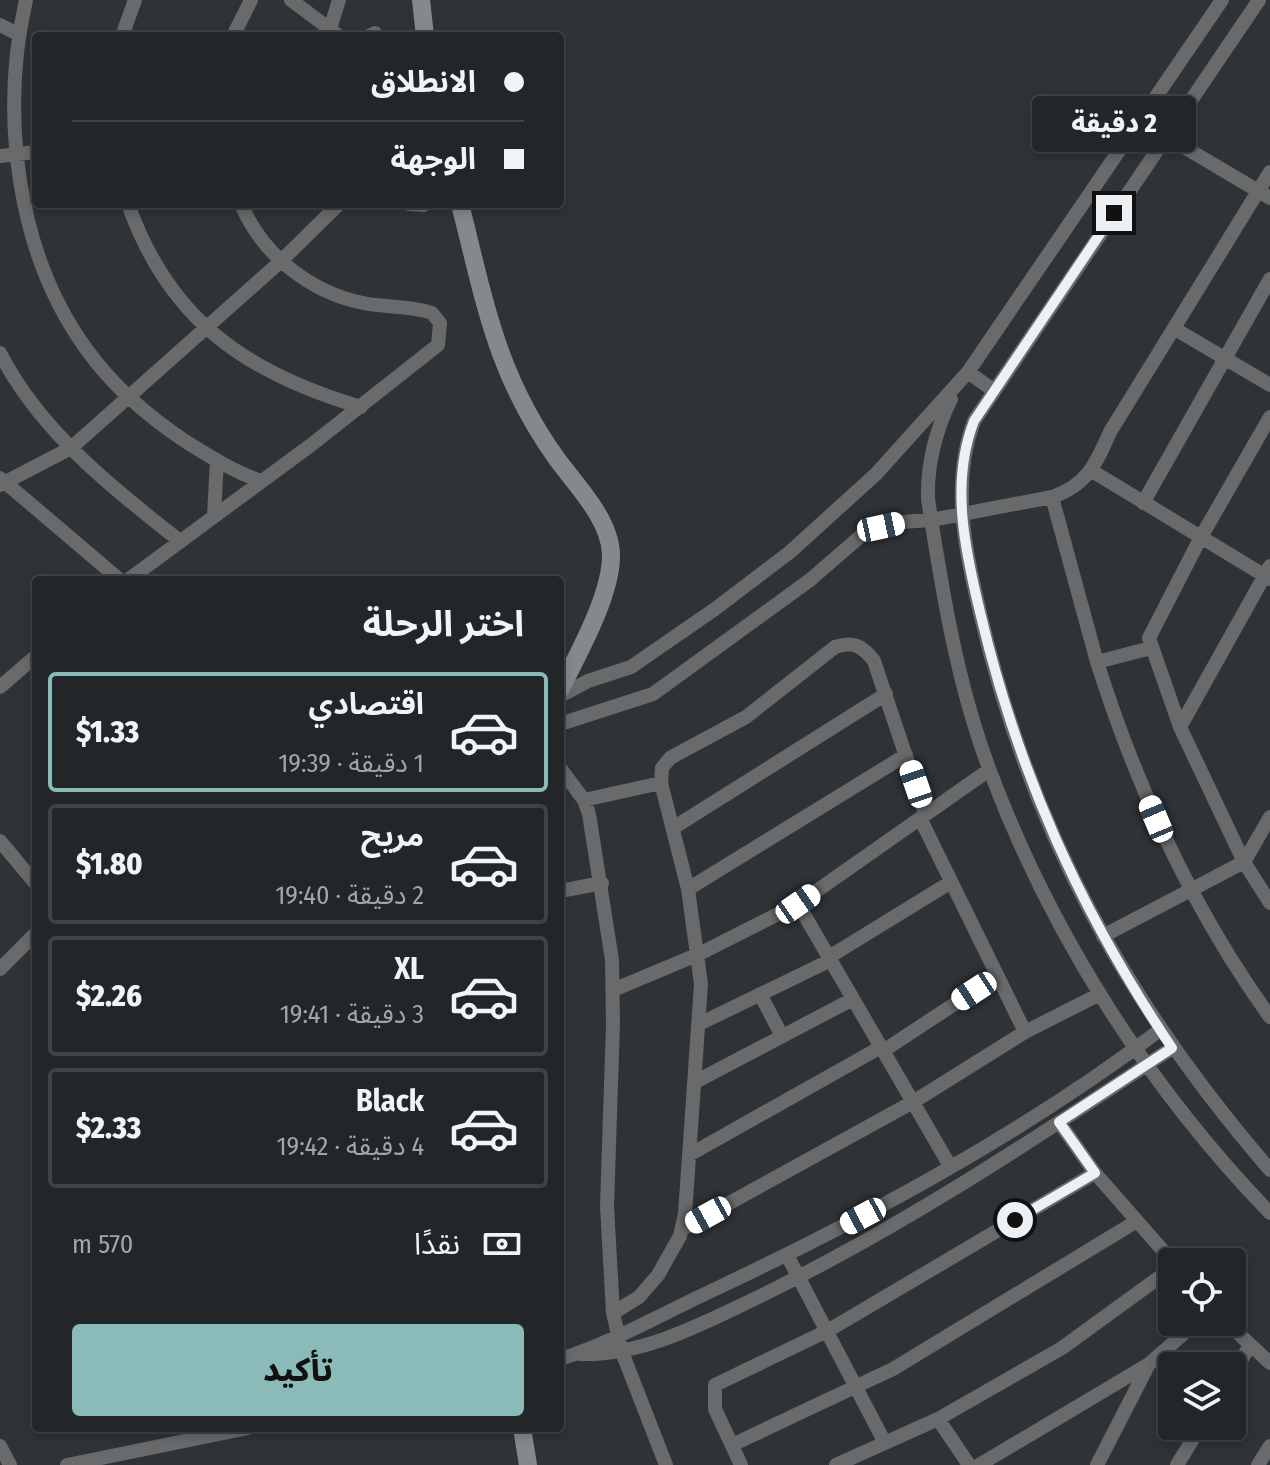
<!DOCTYPE html>
<html lang="ar">
<meta charset="utf-8">
<style>
:root{--surface:#232628;--page:#2b2e30;--text:#f1f3f6;--muted:#a3a5a8;--line:#404345;--accent:#8bbbb9}
body{margin:0;font-family:"Fira Sans Condensed","Noto Sans Arabic",sans-serif;background:var(--page);color:var(--text);direction:rtl;height:100vh;display:flex;flex-direction:column;font-size:30px;white-space:nowrap}
*{box-sizing:border-box;margin:0}
p{font-size:26px;color:var(--muted)}
.icon{flex:none;width:44px;height:44px;fill:none;stroke:currentColor;stroke-width:2;stroke-linecap:round;stroke-linejoin:round}
.map{position:relative;flex:1;overflow:hidden;direction:ltr}
.panel{position:absolute;left:32px;top:576px;width:532px;height:856px;display:flex;flex-direction:column;background:var(--surface);border-radius:8px;box-shadow:0 4px 12px #0003,0 0 0 2px var(--line);direction:rtl}
.panel>*{flex:none}
.top-card{position:absolute;left:32px;top:32px;width:532px;height:176px;border-radius:8px;box-shadow:0 4px 12px #0003,0 0 0 2px var(--line);direction:rtl;display:grid;align-content:center;height:176px;padding:0 40px;background:var(--surface)}
.tools{position:absolute;left:1158px;top:1248px;display:grid;gap:16px}
.tools a{display:grid;place-items:center;width:88px;height:88px;border-radius:8px;background:var(--surface);box-shadow:0 4px 12px #0003,0 0 0 2px var(--line);font-size:40px}
.end{position:absolute;width:36px;height:36px;margin:-18px;border:10px solid #eef1f3;background:#111;box-shadow:0 0 0 4px #111}
.from{border-radius:50%}
.bubble{position:absolute;height:56px;border-radius:8px;background:var(--surface);box-shadow:0 4px 12px #0003,0 0 0 2px var(--line);font-size:26px;font-weight:800;line-height:56px;text-align:center;direction:rtl}
.car{position:absolute;width:24px;height:48px;margin:-24px -12px;border-radius:10px;box-shadow:0 0 6px 2px #0007;background:linear-gradient(#fff 24%,#345 0 40%,#fff 0 76%,#345 0 86%,#fff 0)}
.top-card b{display:flex;align-items:center;gap:28px;height:76px;font-size:30px}
.top-card b+b{border-top:2px solid var(--line)}
.top-card i{width:20px;height:20px;background:var(--text)}
ul{padding:0;list-style:none}
li{display:flex;align-items:center;gap:24px;height:120px;margin:0 16px 12px;padding:0 24px;border:4px solid var(--line);border-radius:8px}
li div{flex:1}
li b{display:block;font-size:30px}
li em{font-style:normal;font-weight:800}
li.on{border-color:var(--accent)}
li>.icon{width:72px;height:72px;stroke-width:1.5}
h2{padding:0 40px;font-size:36px;line-height:96px}
.pay{display:flex;align-items:center;gap:20px;height:88px;padding:0 40px;font-size:30px}
.pay p{margin-inline-start:auto}
.action{display:flex;gap:16px;margin-top:auto;padding:16px 40px}
.action a{flex:1;height:92px;border-radius:8px;background:var(--accent);color:#111;font-size:32px;font-weight:800;line-height:92px;text-align:center}
.map>svg:first-child{display:block}
.lines{fill:none;stroke-linecap:round;stroke-linejoin:round}
.street{stroke:#686a6b;stroke-width:14}
.secondary{stroke:#85898b;stroke-width:18}
.route{stroke:#eef1f3;stroke-width:10}
</style>
<div class="map">
<svg width="1270" height="1465" viewBox="0 0 1270 1465">
<rect width="100%" height="100%" fill="#2f3336"/>
<g class="lines">
<path class="street" d="M 26,0 C 0,114 16,253 87,350 C 113,386 149,417 185,441 C 209,456 234,472 261,481
M 291,0 L 339,36
M 1259,0 L 974,421 C 950,485 966,553 981,617 C 1032,833 1126,1003 1270,1170
M 0,25 L 16,33
M 330,29 L 339,0
M 122,36 L 135,0
M 233,36 L 251,0
M 369,36 L 375,33
M 1140,121 L 1270,198
M 0,156 L 36,152
M 128,204 C 169,320 246,373 361,407
M 409,204 L 424,205
M 1175,329 L 1270,385
M 0,353 C 39,430 113,489 180,541
M 968,372 L 993,390
M 951,399 C 936,430 927,464 928,499 C 942,590 957,684 990,771 C 1051,934 1149,1088 1270,1213
M 1270,417 L 1201,537 L 1149,638 L 1180,727 L 1244,862 L 1270,903
M 1092,471 L 1270,579
M 0,478 L 120,580
M 0,485 L 71,448 L 280,262 L 339,204
M 1052,497 C 1087,485 1096,464 1110,432 L 1270,172
M 1143,503 L 1270,279
M 214,516 L 217,460
M 128,580 L 311,445 L 438,345 L 440,323 L 432,313 C 410,305 386,308 363,303 C 309,292 262,254 241,204
M 1097,662 C 1137,788 1192,909 1270,1017
M 0,687 L 36,656
M 560,696 L 588,681 L 631,667 L 715,609 L 790,552 L 876,474 L 968,372 L 1222,0
M 560,724 L 653,694 L 810,580 L 862,535 L 902,522 L 931,520 L 1052,497 L 1097,662 L 1151,648
M 1180,727 L 1270,566
M 560,768 L 584,800 L 589,814 L 612,960 L 613,1024 L 607,1206 L 613,1313 L 622,1352 L 666,1465
M 661,783 L 662,768 L 670,758 L 746,717 L 835,647 C 853,641 863,646 874,661 L 925,813
M 584,800 L 661,783 L 688,889 L 701,984 L 685,1214 L 680,1236 L 658,1275 L 639,1297 L 613,1313
M 920,818 L 1025,1032
M 673,828 L 886,694
M 0,841 L 36,884
M 688,889 L 906,755
M 560,891 L 602,883
M 798,904 L 950,1166
M 1103,936 L 1244,862 L 1270,817
M 829,957 L 951,882
M 0,969 L 36,933
M 613,990 L 699,954 L 798,904 L 989,770
M 760,994 L 782,1036
M 701,1023 L 831,960
M 883,1051 L 997,976
M 695,1082 L 853,999
M 1059,1122 L 1095,1173 L 1173,1262
M 689,1155 L 881,1047
M 682,1229 L 913,1102 L 1025,1032 L 1100,994
M 787,1255 L 885,1443
M 1226,1322 L 1270,1363
M 580,1354 C 639,1356 696,1327 748,1302 C 896,1231 1035,1139 1172,1048
M 560,1359 C 611,1343 660,1315 709,1292 C 866,1218 1021,1135 1160,1030
M 1232,1375 L 1249,1347
M 938,1419 L 969,1465
M 732,1445 L 893,1369 L 1137,1221
M 0,1446 L 10,1465
M 67,1465 L 248,1428
M 741,1465 L 715,1409 L 715,1385 L 829,1330 L 1095,1173
M 836,1465 L 938,1419 L 1062,1348 L 1172,1268
M 979,1465 L 1149,1364
M 1097,1465 L 1149,1364 L 1197,1322
M 1177,1465 L 1201,1426
M 1258,1465 L 1270,1446"/>
<path class="secondary" d="M 421,0 L 425,36
M 460,204 C 485,302 496,374 557,459 C 576,485 610,519 611,554 C 612,594 578,654 560,690
M 522,1428 L 528,1465"/>
</g>
<g class="lines">
<path class="route" d="M 1015,1220 L 1095,1173 L 1059,1122 L 1172,1048 C 1080,911 1018,773 980,612 C 965,550 950,483 974,421 L 1114,213"/>
</g>
</svg>
<div class="tools">
<a><svg class="icon" aria-label="locate" viewBox="0 0 24 24"><circle cx="12" cy="12" r="6"/><path d="M12 2v4M12 18v4M2 12h4M18 12h4"/></svg></a>
<a><svg class="icon" aria-label="layers" viewBox="0 0 24 24"><path d="M12 4l9 5-9 5-9-5zM3 14l9 5 9-5"/></svg></a>
</div>
<i class="end from" style="left:1015px;top:1220px"></i>
<i class="end" style="left:1114px;top:213px"></i>
<div class="bubble" style="left:1032px;top:96px;width:164px">2 دقيقة</div>
<i class="car" style="left:881px;top:527px;rotate:78deg"></i>
<i class="car" style="left:916px;top:784px;rotate:341deg"></i>
<i class="car" style="left:1156px;top:819px;rotate:337deg"></i>
<i class="car" style="left:798px;top:904px;rotate:55deg"></i>
<i class="car" style="left:974px;top:991px;rotate:237deg"></i>
<i class="car" style="left:708px;top:1215px;rotate:241deg"></i>
<i class="car" style="left:863px;top:1216px;rotate:242deg"></i>
<div class="top-card">
<b><i class="from"></i>الانطلاق</b>
<b><i></i>الوجهة</b>
</div>
<section class="panel">
<h2>اختر الرحلة</h2>
<ul>
<li class="on"><svg class="icon" aria-label="car" viewBox="0 0 24 24"><path d="M5 17H2v-5l4-1 3-4h7l3 4 3 1v5h-3M9 17h6M6 11h13"/><circle cx="7" cy="17" r="2"/><circle cx="17" cy="17" r="2"/></svg><div><b>اقتصادي</b><p>1 دقيقة · 19:39</p></div><em>$1.33</em></li>
<li><svg class="icon" aria-label="car" viewBox="0 0 24 24"><path d="M5 17H2v-5l4-1 3-4h7l3 4 3 1v5h-3M9 17h6M6 11h13"/><circle cx="7" cy="17" r="2"/><circle cx="17" cy="17" r="2"/></svg><div><b>مريح</b><p>2 دقيقة · 19:40</p></div><em>$1.80</em></li>
<li><svg class="icon" aria-label="car" viewBox="0 0 24 24"><path d="M5 17H2v-5l4-1 3-4h7l3 4 3 1v5h-3M9 17h6M6 11h13"/><circle cx="7" cy="17" r="2"/><circle cx="17" cy="17" r="2"/></svg><div><b>XL</b><p>3 دقيقة · 19:41</p></div><em>$2.26</em></li>
<li><svg class="icon" aria-label="car" viewBox="0 0 24 24"><path d="M5 17H2v-5l4-1 3-4h7l3 4 3 1v5h-3M9 17h6M6 11h13"/><circle cx="7" cy="17" r="2"/><circle cx="17" cy="17" r="2"/></svg><div><b>Black</b><p>4 دقيقة · 19:42</p></div><em>$2.33</em></li>
</ul>
<div class="pay"><svg class="icon" aria-label="cash" viewBox="0 0 24 24"><path d="M3 7h18v10H3z"/><circle cx="12" cy="12" r="2"/></svg>نقدًا<p>570 m</p></div>
<div class="action"><a>تأكيد</a></div>
</section>
</div>
